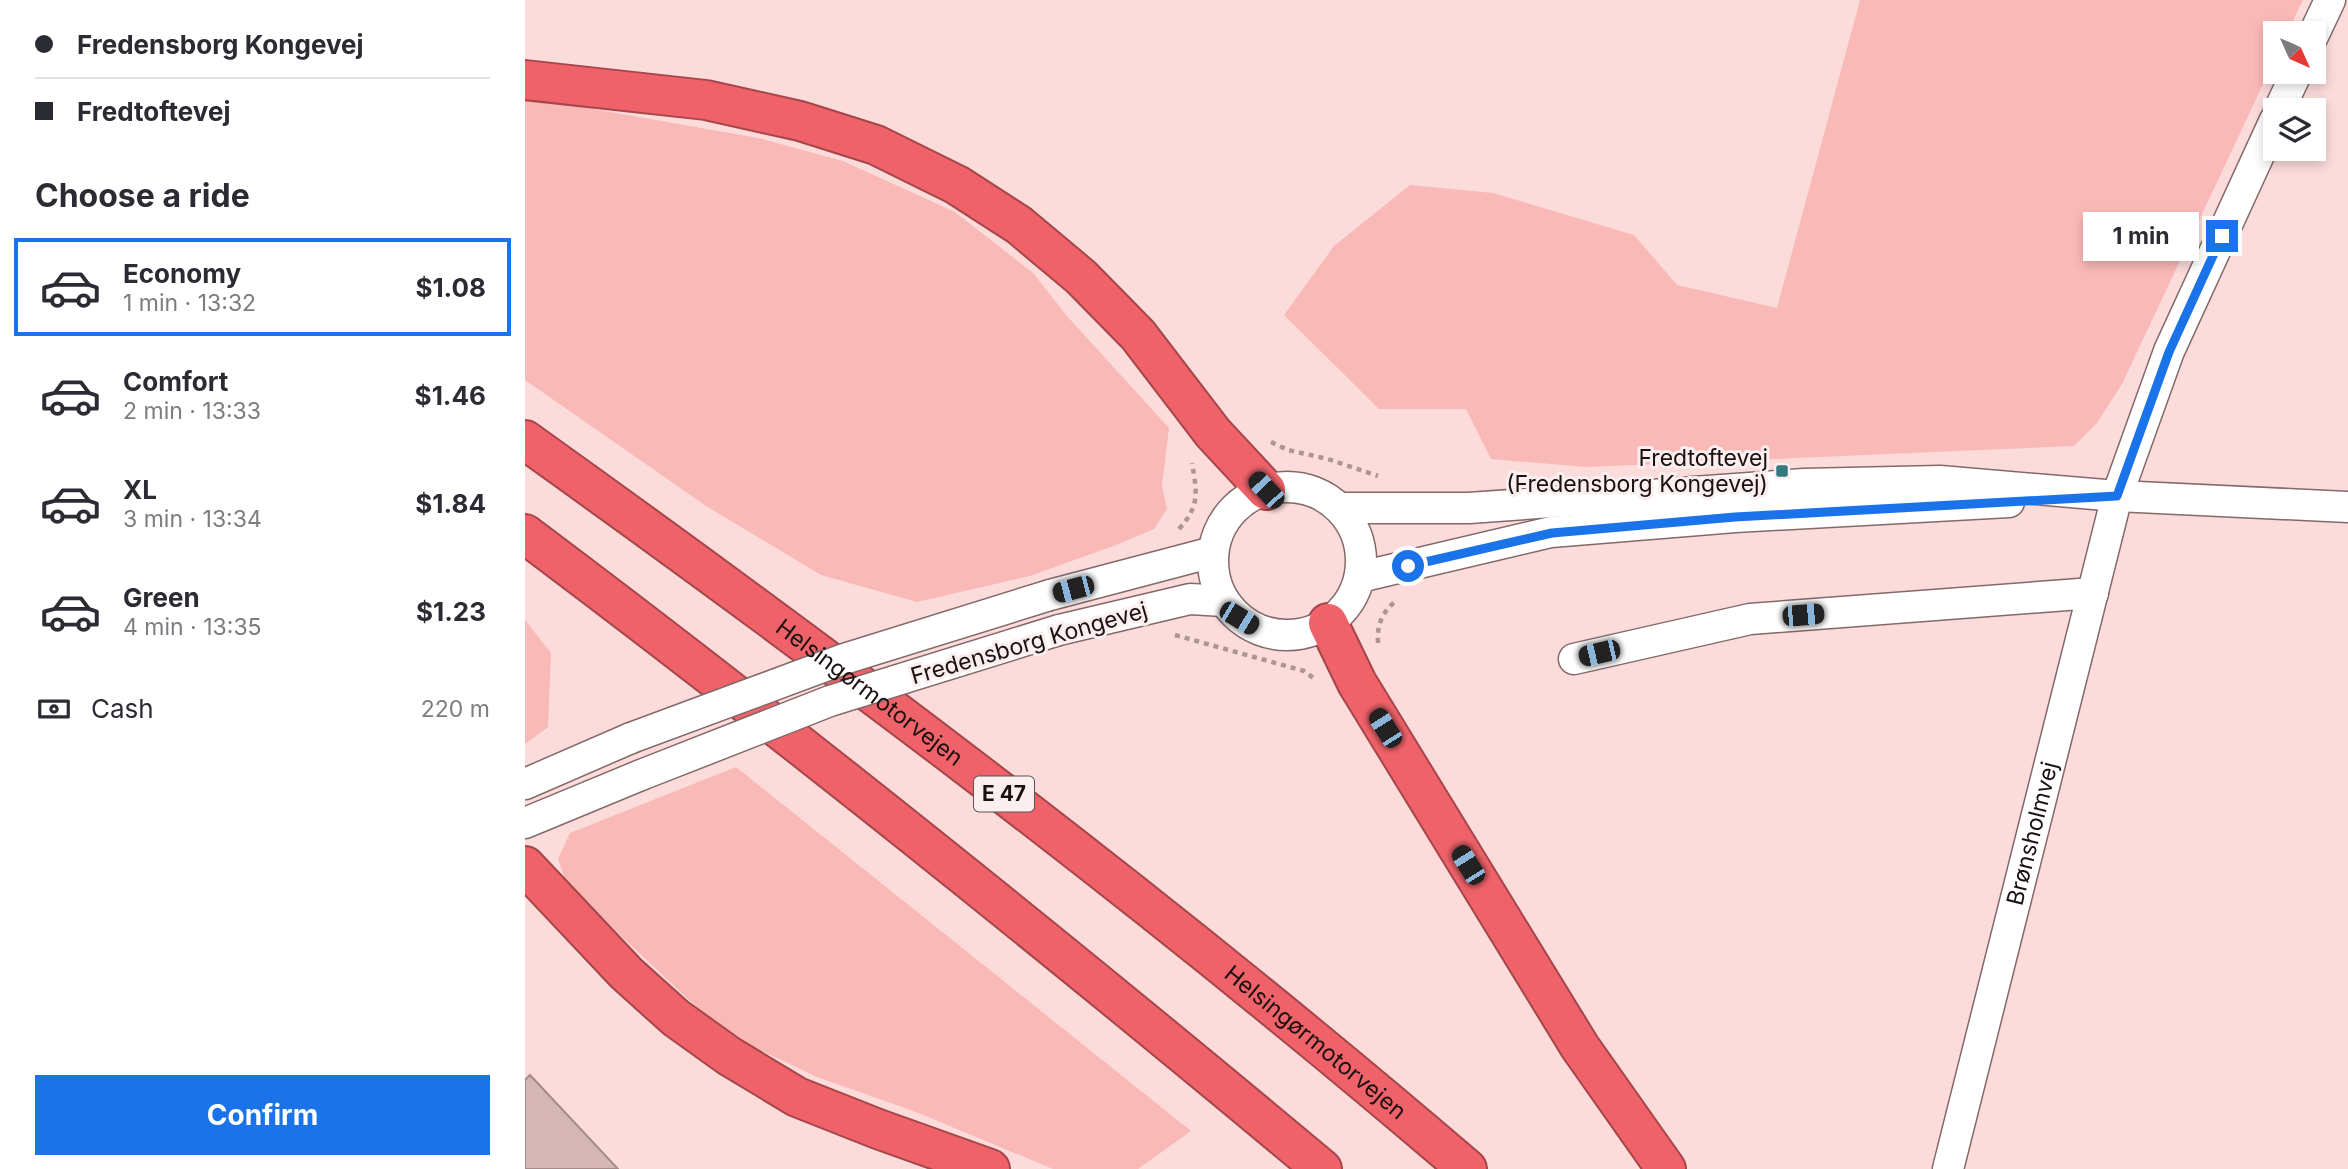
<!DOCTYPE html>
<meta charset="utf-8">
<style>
:root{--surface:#fff;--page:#f2f2f3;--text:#2b2b33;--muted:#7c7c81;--line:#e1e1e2;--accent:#1a73e8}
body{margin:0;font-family:Inter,sans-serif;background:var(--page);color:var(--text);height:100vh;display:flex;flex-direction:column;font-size:26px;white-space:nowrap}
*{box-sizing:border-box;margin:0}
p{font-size:23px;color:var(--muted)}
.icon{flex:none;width:38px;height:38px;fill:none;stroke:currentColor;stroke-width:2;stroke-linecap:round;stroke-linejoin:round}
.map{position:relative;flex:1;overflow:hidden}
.sheet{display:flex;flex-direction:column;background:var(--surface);width:525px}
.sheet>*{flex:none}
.top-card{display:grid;align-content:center;height:154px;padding:0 35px;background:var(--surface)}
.needle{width:46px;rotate:135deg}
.controls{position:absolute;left:1738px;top:21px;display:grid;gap:14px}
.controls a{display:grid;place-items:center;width:63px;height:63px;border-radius:0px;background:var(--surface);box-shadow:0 4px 10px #0003;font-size:35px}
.end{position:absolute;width:32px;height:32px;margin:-16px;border:9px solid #1a73e8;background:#fff;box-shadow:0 0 0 4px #fff}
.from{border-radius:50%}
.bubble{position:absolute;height:49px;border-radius:0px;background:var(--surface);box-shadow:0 4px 10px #0003;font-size:23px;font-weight:700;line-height:49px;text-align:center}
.car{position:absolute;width:21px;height:42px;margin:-21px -10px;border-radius:9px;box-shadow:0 0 5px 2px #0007;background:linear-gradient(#222 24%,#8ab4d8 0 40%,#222 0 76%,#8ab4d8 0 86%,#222 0)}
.top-card b{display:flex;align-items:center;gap:24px;height:66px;font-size:26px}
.top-card b+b{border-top:2px solid var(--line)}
.top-card i{width:18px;height:18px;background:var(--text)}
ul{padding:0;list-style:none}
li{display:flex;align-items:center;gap:21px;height:98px;margin:0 14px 10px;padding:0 21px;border:4px solid transparent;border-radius:0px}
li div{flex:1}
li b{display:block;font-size:26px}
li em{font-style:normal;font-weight:700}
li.selected{border-color:var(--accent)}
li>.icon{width:63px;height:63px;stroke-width:1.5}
h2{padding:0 35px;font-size:32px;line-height:84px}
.pay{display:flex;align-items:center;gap:18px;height:77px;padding:0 35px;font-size:26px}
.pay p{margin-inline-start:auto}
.button{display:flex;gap:14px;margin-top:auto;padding:14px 35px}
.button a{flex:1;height:80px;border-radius:0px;background:var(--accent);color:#fff;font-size:28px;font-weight:700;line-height:80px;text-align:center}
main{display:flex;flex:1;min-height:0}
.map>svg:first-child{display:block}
.green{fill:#f9b9b7}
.building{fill:#d4b6b5;stroke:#a68a89;stroke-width:2}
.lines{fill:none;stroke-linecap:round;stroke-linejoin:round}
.minor-casing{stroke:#846969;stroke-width:33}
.highway-casing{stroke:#a5464a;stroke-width:42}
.path{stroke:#ad9594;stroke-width:4.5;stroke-dasharray:5 5;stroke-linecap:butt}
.minor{stroke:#fff;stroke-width:30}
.highway{stroke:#ef6269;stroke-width:38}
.minor-bridge-casing{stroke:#846969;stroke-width:33;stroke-linecap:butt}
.minor-bridge{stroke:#fff;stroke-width:30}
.route{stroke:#1a73e8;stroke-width:9}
.poi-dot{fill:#317b7f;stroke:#fbeeee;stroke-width:2.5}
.labels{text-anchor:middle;stroke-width:6;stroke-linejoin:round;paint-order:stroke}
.shield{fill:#fbeeee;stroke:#5e5353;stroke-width:2}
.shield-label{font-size:21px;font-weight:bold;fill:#1b1111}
.poi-label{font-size:23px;fill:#1b1111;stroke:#fbeeee;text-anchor:end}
.street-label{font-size:23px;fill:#1b1111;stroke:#fbeeee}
</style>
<main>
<section class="sheet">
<div class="top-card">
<b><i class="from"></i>Fredensborg Kongevej</b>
<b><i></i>Fredtoftevej</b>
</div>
<h2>Choose a ride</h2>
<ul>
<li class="selected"><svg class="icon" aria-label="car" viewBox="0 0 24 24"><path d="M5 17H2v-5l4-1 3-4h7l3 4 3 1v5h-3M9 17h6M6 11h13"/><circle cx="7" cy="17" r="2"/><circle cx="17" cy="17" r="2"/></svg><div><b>Economy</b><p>1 min · 13:32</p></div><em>$1.08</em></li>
<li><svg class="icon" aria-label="car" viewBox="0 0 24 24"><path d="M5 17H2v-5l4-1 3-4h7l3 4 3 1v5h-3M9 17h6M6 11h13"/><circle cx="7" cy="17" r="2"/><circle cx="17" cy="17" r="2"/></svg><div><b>Comfort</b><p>2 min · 13:33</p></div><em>$1.46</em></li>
<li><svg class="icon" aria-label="car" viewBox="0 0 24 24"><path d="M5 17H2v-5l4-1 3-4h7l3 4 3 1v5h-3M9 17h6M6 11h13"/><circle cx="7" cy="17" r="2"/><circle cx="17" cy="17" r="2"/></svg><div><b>XL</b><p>3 min · 13:34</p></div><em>$1.84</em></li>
<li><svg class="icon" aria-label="car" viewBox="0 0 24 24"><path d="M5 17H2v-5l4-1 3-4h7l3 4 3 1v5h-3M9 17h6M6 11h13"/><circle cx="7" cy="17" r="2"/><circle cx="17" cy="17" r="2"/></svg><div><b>Green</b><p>4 min · 13:35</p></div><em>$1.23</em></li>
</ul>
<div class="pay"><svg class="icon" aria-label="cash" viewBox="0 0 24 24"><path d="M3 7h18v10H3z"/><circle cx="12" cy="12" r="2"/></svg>Cash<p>220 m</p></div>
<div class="button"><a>Confirm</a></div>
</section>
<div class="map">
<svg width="1823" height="1169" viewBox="0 0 1823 1169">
<rect width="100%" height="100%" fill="#fbdcdb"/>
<path class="green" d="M 1335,0 L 1778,0 L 1762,33 L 1750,33 L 1750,59 L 1597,384 L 1572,423 L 1549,446 L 1061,467 L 966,459 L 941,409 L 854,409 L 759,315 L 809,246 L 885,185 L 968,193 L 1109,235 L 1152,285 L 1252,308 Z
M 0,97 L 233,138 L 318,161 L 430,212 L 508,273 L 542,316 L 644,428 L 637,486 L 642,509 L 629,529 L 591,545 L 505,576 L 392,602 L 296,575 L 181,506 L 0,380 Z
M 0,620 L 26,653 L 23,727 L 0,744 Z
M 211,767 L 666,1131 L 613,1169 L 528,1169 L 391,1112 L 292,1077 L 199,1033 L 42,885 L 33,859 L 45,833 Z"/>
<path class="building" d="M 5,1075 L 93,1169 L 0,1169 L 0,1080 Z"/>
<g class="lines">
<g class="minor-casing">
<g id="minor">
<path d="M 1788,36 L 1805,0"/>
<path d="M 1754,110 L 1772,72"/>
<circle cx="762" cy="561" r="74"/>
<path d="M 815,508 L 944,508 L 1279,484 L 1415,481 L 1592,496 L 1823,507"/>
<path d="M 835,577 L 1026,532 L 1210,517 L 1484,502"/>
<path d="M 525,595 L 688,552"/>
<path d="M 534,630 L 665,599 L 699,601"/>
<path d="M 1049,659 L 1225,619 L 1568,593"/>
<path d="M 0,784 L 106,738"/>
<path d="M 0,823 L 116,775"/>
<path id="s1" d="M 1423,1169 L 1592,496 L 1644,351 L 1750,120"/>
</g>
</g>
<g class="highway-casing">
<g id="highway">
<path d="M 0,80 L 181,100 L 275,121 L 351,145 L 432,185 L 494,225 L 556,277 L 613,335 L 688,433 L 741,490"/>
<path id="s2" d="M 0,440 C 323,671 640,910 942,1169"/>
<path d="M 0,534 C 272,738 536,951 797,1169"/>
<path d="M 803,623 L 832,683 L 1055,1047 L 1141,1169"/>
<path d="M 0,866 L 101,973 L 151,1018 L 204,1056 L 272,1097 L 353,1129 L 465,1169"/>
</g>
</g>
<path class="path" d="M 746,442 L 763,450 L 803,459 L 853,476
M 654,529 C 675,506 672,492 667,463
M 650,635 L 779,671 L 791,680
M 853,643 C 852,624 857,612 872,600"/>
<use href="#minor" class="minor"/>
<use href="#highway" class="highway"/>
<g class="minor-bridge-casing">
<path id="minor-bridge" d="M 106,738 L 319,659 L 525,595
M 116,775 L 305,701 L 534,630"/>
</g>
<use href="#minor-bridge" class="minor-bridge"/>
</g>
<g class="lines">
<path class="route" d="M 883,566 L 1027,533 L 1210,517 L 1592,496 L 1644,352 L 1697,236"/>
</g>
<rect class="poi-dot" x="1250" y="464" width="14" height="14" rx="3.5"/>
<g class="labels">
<rect class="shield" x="449" y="776.5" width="60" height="35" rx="5"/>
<g class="shield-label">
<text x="479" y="801">E 47</text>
</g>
<g class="poi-label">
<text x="1243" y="466">Fredtoftevej<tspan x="1243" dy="26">(Fredensborg Kongevej)</tspan></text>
</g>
<g class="street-label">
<text transform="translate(504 643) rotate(-16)" y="8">Fredensborg Kongevej</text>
<text dy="8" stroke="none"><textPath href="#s2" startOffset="427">Helsingørmotorvejen</textPath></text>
<text dy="8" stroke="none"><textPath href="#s1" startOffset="346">Brønsholmvej</textPath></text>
<text dy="8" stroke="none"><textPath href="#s2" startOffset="994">Helsingørmotorvejen</textPath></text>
</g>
</g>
</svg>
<div class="controls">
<a><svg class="needle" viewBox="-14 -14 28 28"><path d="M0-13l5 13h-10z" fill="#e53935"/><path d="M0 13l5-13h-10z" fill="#7c7c81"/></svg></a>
<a><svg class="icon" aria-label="layers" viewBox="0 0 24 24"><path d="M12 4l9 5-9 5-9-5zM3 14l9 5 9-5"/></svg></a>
</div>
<i class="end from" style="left:883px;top:566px"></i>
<i class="end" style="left:1697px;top:236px"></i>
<div class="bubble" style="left:1558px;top:212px;width:116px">1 min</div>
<i class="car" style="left:741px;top:490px;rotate:317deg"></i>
<i class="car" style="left:548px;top:589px;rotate:255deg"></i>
<i class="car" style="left:1278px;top:615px;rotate:85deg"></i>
<i class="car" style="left:714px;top:618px;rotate:121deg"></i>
<i class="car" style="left:1074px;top:653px;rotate:257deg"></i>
<i class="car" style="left:860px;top:728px;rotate:328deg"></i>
<i class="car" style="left:943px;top:865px;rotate:328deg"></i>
</div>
</main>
